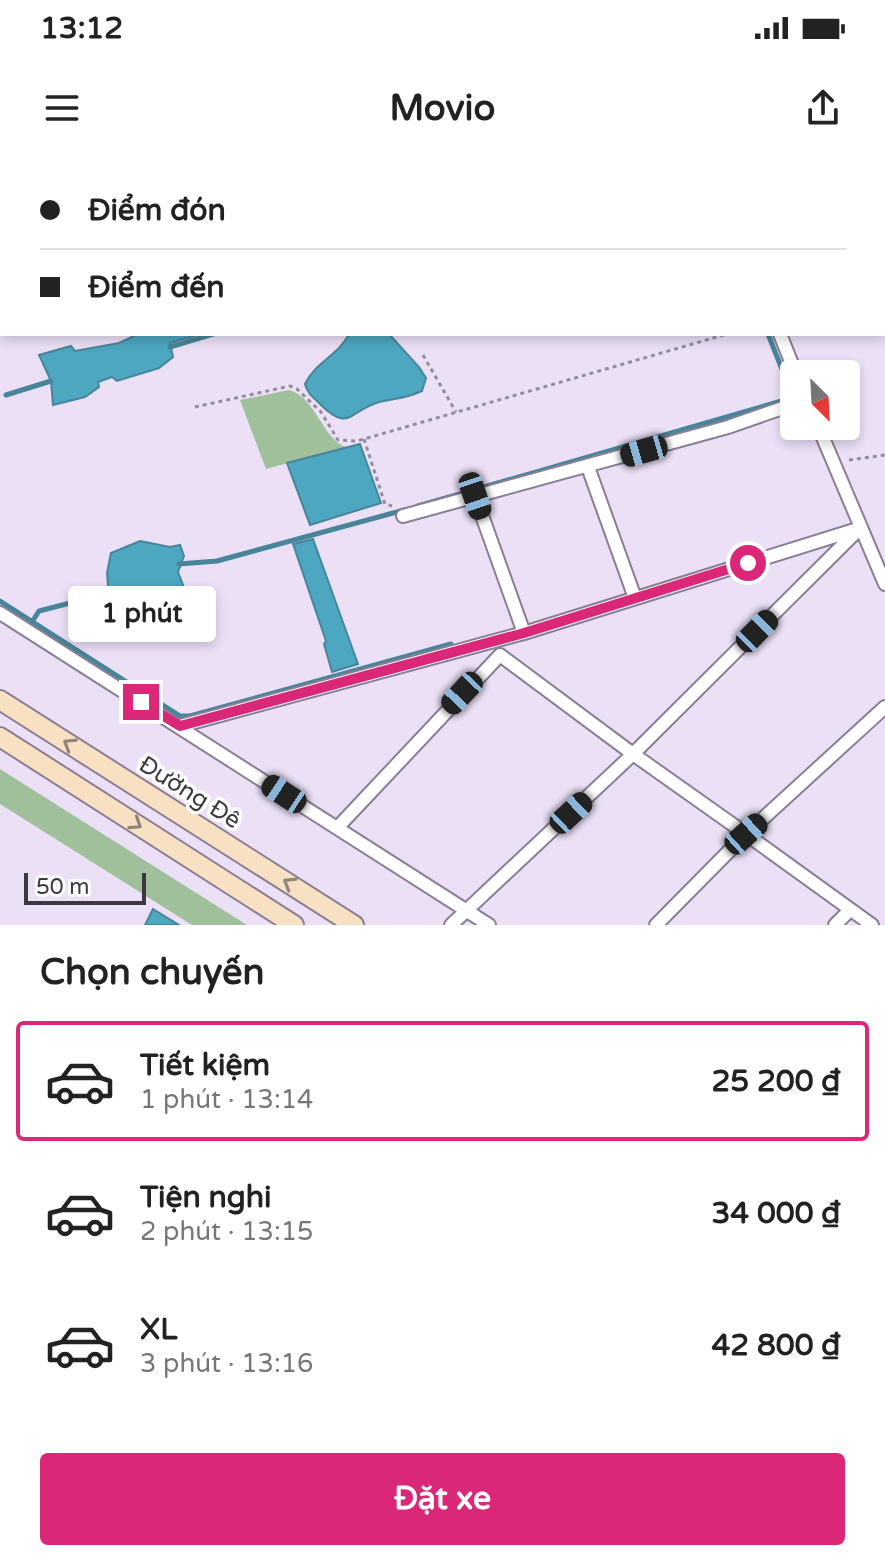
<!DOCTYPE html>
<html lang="vi">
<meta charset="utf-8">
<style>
:root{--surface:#fff;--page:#f6f6f6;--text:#222;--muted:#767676;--line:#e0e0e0;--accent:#db2777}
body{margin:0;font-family:"Varela Round",sans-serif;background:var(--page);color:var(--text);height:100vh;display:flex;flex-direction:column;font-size:30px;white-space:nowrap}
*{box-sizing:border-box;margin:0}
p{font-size:26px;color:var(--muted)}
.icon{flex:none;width:44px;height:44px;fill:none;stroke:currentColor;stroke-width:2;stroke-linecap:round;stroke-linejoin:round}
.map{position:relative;height:765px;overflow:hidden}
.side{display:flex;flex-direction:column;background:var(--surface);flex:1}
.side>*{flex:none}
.banner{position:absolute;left:0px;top:0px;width:886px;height:176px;box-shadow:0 4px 12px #0003;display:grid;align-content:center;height:176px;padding:0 40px;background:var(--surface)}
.needle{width:52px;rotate:156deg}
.controls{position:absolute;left:780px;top:200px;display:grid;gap:16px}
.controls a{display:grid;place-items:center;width:80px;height:80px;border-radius:8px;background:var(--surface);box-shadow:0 4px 12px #0003;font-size:40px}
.scale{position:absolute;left:24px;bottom:20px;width:122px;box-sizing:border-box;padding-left:8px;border:4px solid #3c3740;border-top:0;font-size:22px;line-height:28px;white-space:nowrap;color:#3c3740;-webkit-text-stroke:6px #fff;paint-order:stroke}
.end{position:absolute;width:36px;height:36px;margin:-18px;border:10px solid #db2777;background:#fff;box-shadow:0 0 0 4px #fff}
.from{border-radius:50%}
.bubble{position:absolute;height:56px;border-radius:8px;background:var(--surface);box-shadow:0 4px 12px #0003;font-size:26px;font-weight:700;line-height:56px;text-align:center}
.car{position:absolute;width:24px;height:48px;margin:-24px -12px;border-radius:10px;box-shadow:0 0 6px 2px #0007;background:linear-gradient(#222 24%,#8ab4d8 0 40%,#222 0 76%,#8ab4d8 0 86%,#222 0)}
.banner b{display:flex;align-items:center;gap:28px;height:76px;font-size:30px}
.banner b+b{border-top:2px solid var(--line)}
.banner i{width:20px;height:20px;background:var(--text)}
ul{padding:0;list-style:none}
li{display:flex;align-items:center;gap:24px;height:120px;margin:0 16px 12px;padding:0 24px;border:4px solid transparent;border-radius:8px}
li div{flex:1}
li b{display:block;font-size:30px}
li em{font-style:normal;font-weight:700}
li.current{border-color:var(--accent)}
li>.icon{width:72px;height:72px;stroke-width:1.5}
h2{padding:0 40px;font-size:36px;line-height:96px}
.action{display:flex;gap:16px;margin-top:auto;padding:16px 40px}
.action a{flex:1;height:92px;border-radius:8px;background:var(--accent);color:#fff;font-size:32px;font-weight:700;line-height:92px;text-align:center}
.status{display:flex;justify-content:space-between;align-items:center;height:56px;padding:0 40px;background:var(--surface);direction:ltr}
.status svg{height:22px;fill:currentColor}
header{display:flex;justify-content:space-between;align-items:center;height:104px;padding:0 40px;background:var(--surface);font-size:36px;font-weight:700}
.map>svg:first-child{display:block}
.green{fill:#9fc09b}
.water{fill:#4da7c0;stroke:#48859a;stroke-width:2}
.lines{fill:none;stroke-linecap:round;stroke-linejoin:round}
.stream{stroke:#48859a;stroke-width:5}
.street-casing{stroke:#897e93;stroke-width:16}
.secondary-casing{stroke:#897e93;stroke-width:22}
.path{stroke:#958d9d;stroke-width:3;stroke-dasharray:4 4;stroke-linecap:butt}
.street{stroke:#fff;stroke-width:12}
.secondary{stroke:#f8e1c3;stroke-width:18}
.oneway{stroke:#91847b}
.route{stroke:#db2777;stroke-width:10}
.labels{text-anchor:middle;stroke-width:7;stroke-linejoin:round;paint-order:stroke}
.street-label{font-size:24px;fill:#3c3740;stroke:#fff}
</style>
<div class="status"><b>13:12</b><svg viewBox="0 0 49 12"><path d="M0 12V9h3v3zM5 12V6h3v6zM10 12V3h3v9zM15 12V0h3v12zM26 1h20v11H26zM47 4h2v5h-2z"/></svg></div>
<header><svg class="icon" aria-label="menu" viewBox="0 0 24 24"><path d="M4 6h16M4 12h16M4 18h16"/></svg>Movio<svg class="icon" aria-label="share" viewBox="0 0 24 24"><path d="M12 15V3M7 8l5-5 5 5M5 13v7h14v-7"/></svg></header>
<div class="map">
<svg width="885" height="765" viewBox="0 0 885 765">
<rect width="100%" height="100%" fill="#ece0f7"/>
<path class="green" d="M 289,230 C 317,238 322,279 346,287 L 266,309 L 240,240 Z
M 0,609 L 247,765 L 192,765 L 0,644 Z"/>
<path class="water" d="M 138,174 L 200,174 L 170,183 L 173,197 L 159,208 L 117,221 L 112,217 L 98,222 L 99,227 L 85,237 L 53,245 L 51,221 L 39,195 L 71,186 L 75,191 L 119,183 Z
M 349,174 L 389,174 L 419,207 L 426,218 L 422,231 C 404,239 396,238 379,242 C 349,251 349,273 320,244 C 313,237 307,233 305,224 C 315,202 338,196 349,174 Z
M 360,284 L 381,343 L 310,365 L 287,303 Z
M 313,379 L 358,504 L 332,512 L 324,484 L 326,481 L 293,384 Z
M 140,381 L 170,387 L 180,385 L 184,396 L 178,412 L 189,440 L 176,446 L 109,439 L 107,413 L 111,393 Z
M 153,749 L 179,765 L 145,765 Z"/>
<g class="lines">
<path class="stream" d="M 695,0 L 696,2
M 303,2 L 309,0
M 0,74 L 2,64
M 884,92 L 885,92
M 170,187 L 213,174
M 6,235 L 51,221
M 418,346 L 785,240 L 790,235 L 789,227 L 768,174
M 179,404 L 217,401 L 404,350
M 0,441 L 180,556 L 190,556 L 451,484
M 32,462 L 39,451 L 109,433"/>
<g class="street-casing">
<path id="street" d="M 708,0 L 709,2
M 10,2 L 11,0
M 0,53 L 2,43
M 780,174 L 796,214
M 818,266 L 885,424
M 588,307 L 635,438
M 475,336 L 524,473
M 403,356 L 728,267 L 794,244
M 0,453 L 489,765
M 180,566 L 524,473 L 861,368
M 337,668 L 500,495 L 633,594 L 746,674 L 885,547
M 451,765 L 633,594 L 858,370
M 656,765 L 746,674 L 872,765
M 835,765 L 850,750"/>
</g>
<g class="secondary-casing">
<path id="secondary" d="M 0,540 L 354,765
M 0,577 L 294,765"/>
</g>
<path class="path" d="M 525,2 L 531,0
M 884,154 L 885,154
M 423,195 L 456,252
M 195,247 L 290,226 L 297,229 L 321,252 L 338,280 L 357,281 L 727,174
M 364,279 L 385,344 L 392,346
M 849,300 L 885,295"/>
<use href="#street" class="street"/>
<use href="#secondary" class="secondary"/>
</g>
<defs><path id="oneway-chevron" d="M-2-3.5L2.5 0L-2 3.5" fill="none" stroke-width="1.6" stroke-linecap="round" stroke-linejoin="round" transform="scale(2)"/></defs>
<g class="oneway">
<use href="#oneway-chevron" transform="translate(69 584) rotate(-148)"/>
<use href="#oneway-chevron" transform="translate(136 664) rotate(33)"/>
<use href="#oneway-chevron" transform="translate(289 723) rotate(-148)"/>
</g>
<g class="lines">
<path class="route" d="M 141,542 L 180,566 L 524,473 L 748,403"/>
</g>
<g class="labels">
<g class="street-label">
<text transform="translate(190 632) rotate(32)" y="8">Đường Đê</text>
</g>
</g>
</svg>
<div class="controls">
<a><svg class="needle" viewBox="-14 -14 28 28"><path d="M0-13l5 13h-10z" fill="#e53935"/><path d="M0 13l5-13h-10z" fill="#767676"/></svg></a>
</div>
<div class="scale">50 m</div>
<i class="end from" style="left:748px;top:403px"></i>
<i class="end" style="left:141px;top:542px"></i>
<div class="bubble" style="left:68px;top:426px;width:148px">1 phút</div>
<i class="car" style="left:644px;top:291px;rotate:254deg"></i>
<i class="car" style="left:475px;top:336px;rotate:161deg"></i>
<i class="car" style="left:757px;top:471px;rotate:45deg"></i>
<i class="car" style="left:462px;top:533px;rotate:223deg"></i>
<i class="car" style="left:284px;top:634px;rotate:303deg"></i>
<i class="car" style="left:571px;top:653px;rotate:47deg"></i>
<i class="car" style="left:746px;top:674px;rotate:48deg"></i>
<div class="banner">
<b><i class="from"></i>Điểm đón</b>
<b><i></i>Điểm đến</b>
</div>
</div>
<section class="side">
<h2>Chọn chuyến</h2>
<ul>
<li class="current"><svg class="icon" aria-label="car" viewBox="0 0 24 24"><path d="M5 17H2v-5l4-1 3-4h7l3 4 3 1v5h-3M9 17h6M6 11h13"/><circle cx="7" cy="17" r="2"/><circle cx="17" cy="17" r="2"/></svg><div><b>Tiết kiệm</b><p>1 phút · 13:14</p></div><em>25 200 ₫</em></li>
<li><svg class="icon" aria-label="car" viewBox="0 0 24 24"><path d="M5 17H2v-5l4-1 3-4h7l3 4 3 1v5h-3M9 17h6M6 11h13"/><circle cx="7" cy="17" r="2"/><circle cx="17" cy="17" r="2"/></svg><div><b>Tiện nghi</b><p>2 phút · 13:15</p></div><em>34 000 ₫</em></li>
<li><svg class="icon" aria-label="car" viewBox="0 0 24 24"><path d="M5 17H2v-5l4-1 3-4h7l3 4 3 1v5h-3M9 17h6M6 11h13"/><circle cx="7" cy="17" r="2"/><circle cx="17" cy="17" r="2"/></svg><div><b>XL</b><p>3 phút · 13:16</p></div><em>42 800 ₫</em></li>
</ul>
<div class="action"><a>Đặt xe</a></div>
</section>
